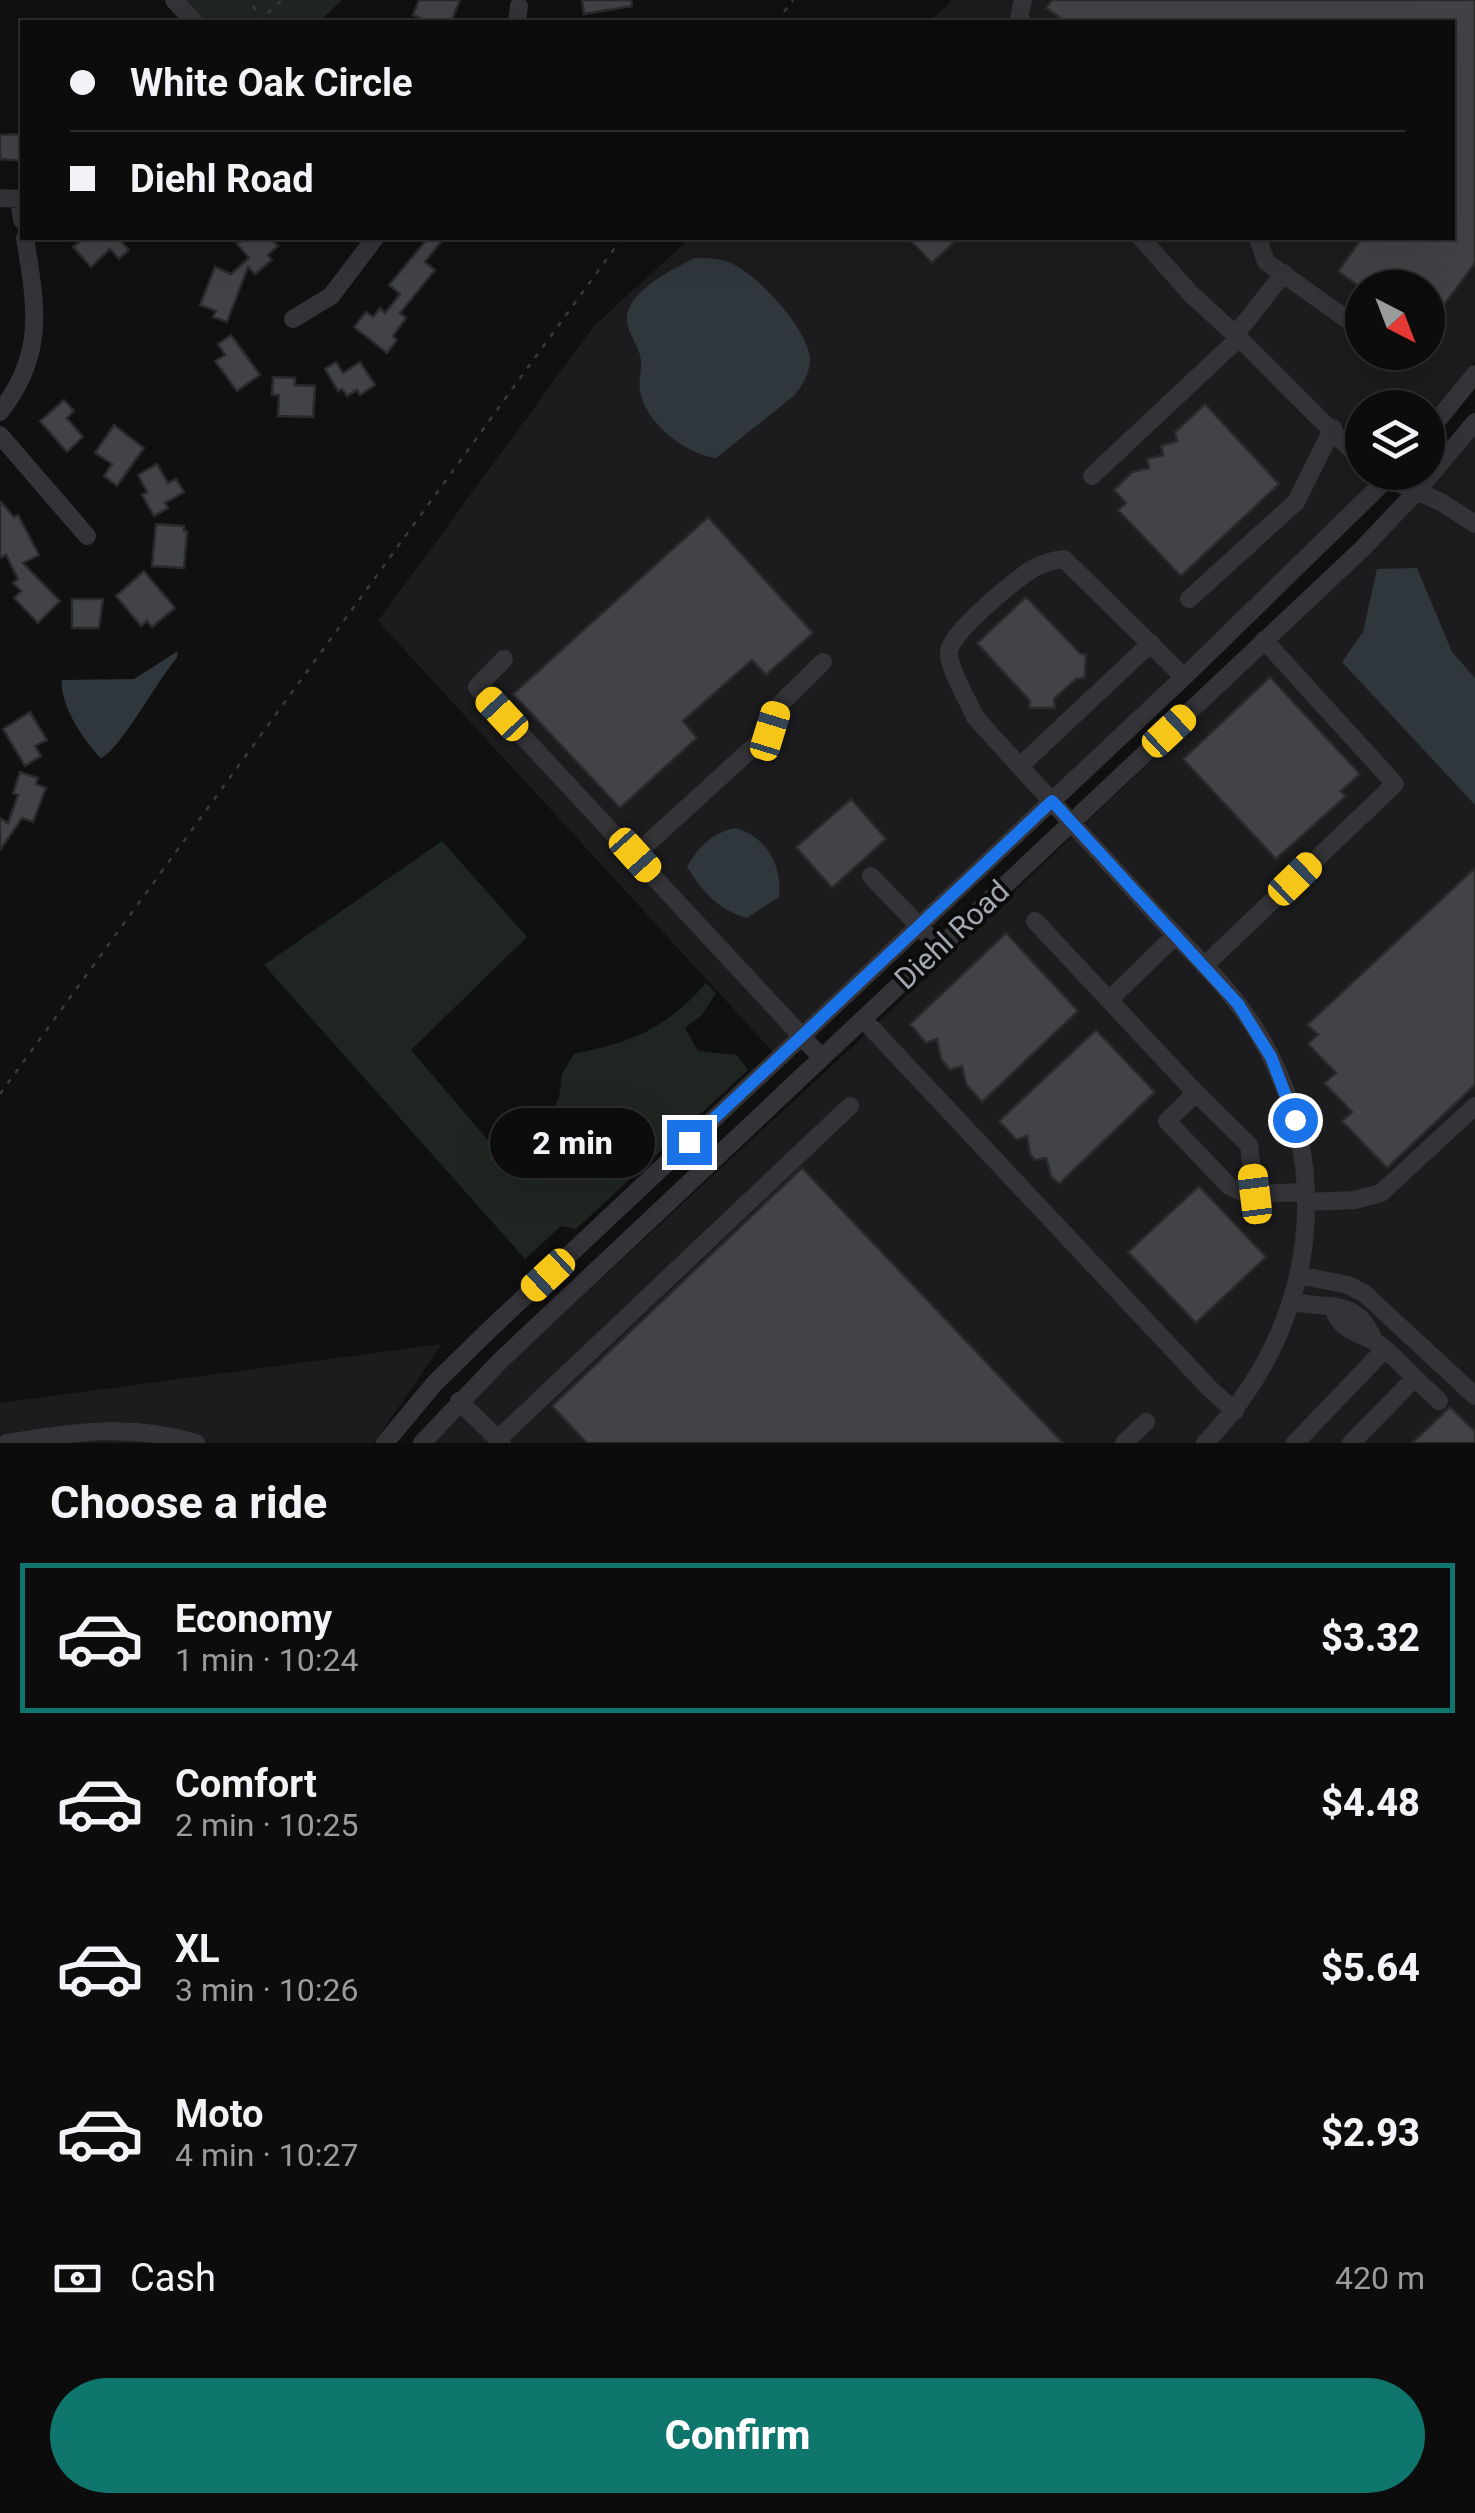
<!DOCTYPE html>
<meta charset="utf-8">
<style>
:root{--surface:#0c0c0d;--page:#1a1a1b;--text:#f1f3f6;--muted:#9a9b9d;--line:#2c2c2e;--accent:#0f766e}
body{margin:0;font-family:Roboto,sans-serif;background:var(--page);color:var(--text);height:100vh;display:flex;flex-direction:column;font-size:38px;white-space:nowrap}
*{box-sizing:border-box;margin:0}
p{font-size:32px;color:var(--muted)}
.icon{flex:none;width:55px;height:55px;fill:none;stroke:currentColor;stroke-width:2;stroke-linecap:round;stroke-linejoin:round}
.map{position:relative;height:1443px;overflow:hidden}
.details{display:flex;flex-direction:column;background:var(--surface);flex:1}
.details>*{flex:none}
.hud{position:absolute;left:20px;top:20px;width:1435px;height:220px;border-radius:0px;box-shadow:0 10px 40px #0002,0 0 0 2px var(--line);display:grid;align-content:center;height:220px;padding:0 50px;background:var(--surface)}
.needle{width:65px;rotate:138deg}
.fabs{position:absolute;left:1345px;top:270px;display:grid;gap:20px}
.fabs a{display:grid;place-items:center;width:100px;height:100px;border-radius:50%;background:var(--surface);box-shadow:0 10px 40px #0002,0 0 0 2px var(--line);font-size:50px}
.end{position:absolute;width:45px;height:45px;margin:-22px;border:12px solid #1a73e8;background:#fff;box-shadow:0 0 0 5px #fff}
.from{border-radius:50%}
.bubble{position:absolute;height:70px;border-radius:35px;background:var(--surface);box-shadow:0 10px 40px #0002,0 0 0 2px var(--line);font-size:32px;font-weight:800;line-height:70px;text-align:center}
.car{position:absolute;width:30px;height:60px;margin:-30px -15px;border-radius:12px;box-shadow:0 0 8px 2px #0007;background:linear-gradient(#f5c518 24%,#345 0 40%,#f5c518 0 76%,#345 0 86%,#f5c518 0)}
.hud b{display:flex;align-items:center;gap:35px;height:95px;font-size:38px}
.hud b+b{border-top:2px solid var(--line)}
.hud i{width:25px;height:25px;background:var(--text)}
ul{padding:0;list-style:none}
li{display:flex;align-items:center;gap:30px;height:150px;margin:0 20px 15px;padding:0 30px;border:5px solid transparent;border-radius:0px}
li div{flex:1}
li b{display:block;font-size:38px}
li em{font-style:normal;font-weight:800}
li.on{border-color:var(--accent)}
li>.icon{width:90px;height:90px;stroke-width:1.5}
h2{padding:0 50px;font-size:45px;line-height:120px}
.pay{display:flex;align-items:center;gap:25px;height:110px;padding:0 50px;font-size:38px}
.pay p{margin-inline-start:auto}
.cta{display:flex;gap:20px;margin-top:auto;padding:20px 50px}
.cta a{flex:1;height:115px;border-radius:60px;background:var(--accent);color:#fff;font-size:40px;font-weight:800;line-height:115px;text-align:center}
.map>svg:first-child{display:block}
.built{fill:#1c1c1e;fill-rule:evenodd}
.green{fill:#1f2520}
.water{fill:#2f363c}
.building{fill:#424346;stroke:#2a2a2d;stroke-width:2.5}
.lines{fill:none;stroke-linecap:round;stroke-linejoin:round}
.path{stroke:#38393d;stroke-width:2.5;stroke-dasharray:5 8;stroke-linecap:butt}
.minor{stroke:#343438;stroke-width:18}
.route{stroke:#1a73e8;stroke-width:12}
.labels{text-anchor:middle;stroke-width:8;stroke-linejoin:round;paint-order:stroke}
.street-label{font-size:30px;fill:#a3a7b0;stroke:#0b0b0c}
</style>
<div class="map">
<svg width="1475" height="1443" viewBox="0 0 1475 1443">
<rect width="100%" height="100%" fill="#101011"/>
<path class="built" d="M 949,0 L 1475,0 L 1475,361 L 1428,420 L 1428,408 L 1362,408 L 1362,472 L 1381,473 L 1343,516 L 773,1052 L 378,621 L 594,326 L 690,238 L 1452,238 L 1452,22 L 928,22 L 951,2 ZM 1362,288 L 1428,288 L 1428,352 L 1362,352 Z
M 1475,433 L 1475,1443 L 432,1443 L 456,1413 L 866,1034 L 1403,519 Z
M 442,1344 L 374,1443 L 0,1443 L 0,1403 Z"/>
<path class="green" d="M 184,0 L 342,0 L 319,22 L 205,22 Z
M 442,841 L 527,937 L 411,1050 L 500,1154 L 516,1149 L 541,1130 L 559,1098 L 562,1074 L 574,1054 C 632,1042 666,1029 706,983 L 716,993 L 702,1015 L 685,1028 L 698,1051 L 737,1055 L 748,1070 L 576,1229 L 561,1226 L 525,1259 L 264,965 Z"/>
<path class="water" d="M 695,258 C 706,258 716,258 726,261 C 754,270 809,329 810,359 C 810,373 803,384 795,395 L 716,458 C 685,454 644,422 640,390 C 638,377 644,365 639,352 C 634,338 622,325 629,309 C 639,285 673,269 695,258 Z
M 1417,568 L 1452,652 L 1475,678 L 1475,805 L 1342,662 L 1363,632 L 1377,569 Z
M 178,651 L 177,658 C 157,680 122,748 101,758 C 84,742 59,703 62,680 L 134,679 Z
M 735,828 C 766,836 783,866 779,897 L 747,918 C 717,909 703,892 687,867 C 698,847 712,833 735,828 Z"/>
<path class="building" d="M 419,0 L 460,0 L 451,22 L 418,22 L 420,18 L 413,15 Z
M 582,0 L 631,0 L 632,6 L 584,14 Z
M 1052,0 L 1475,0 L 1475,263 L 1428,327 L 1428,288 L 1361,288 L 1338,271 L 1362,238 L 1452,238 L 1452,22 L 1066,22 L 1046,8 Z
M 22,134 L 22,161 L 0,159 L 0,135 Z
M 84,238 L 123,238 L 120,240 L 129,250 L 119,259 L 110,249 L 91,267 L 73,247 Z
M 245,238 L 270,238 L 278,246 L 268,255 L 272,260 L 255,274 L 248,267 L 227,322 L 213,317 L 216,311 L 200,305 L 215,267 L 231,274 L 249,258 L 237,244 Z
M 428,238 L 444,238 L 425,262 L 435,270 L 400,313 L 406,318 L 393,336 L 397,340 L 387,353 L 354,327 L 366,312 L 373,317 L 380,308 L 385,313 L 400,294 L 389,285 Z
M 908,238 L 959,238 L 932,263 Z
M 231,335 L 260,375 L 237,391 L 215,361 L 225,355 L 218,344 Z
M 336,362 L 343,373 L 360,362 L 375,385 L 360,395 L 357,390 L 347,396 L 342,389 L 338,391 L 325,369 Z
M 273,377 L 295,378 L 295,385 L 315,386 L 313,417 L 278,416 L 279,395 L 272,395 Z
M 64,400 L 74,411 L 67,418 L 83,437 L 67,452 L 40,421 Z
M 1205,404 L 1279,484 L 1181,576 L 1118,510 L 1126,503 L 1114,490 L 1132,472 L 1149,468 L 1147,459 L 1163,455 L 1161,446 L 1177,441 L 1175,432 Z
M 114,425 L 144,448 L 117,486 L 104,476 L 112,464 L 95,453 Z
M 157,464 L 168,483 L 176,479 L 184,492 L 165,503 L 168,508 L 154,516 L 142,495 L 147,492 L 138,475 Z
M 0,501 L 14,517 L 18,515 L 39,555 L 23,563 L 60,601 L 38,623 L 14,598 L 21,591 L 13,583 L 18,579 L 6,555 L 0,558 Z
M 708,517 L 813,633 L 766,675 L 752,660 L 683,721 L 697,738 L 620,808 L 513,694 Z
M 156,524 L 184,526 L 184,531 L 187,531 L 184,568 L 152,566 Z
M 144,571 L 175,608 L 152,627 L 147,621 L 141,626 L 116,596 Z
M 1026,597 L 1081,654 L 1086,654 L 1085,678 L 1076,679 L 1054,699 L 1055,708 L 1029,708 L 1030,701 L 977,643 Z
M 72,599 L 103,599 L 99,628 L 72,628 Z
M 1270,677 L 1360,774 L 1341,791 L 1346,796 L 1276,859 L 1183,759 Z
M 30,712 L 47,740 L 35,746 L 41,756 L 25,766 L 3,729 Z
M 20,772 L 38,778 L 36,784 L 46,788 L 33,822 L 22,818 L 0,850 L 0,818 L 8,823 L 18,795 L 13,793 Z
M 851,799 L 886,839 L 832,888 L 796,847 Z
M 1475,868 L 1475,1085 L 1387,1168 L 1342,1121 L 1352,1112 L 1324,1083 L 1336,1073 L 1308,1044 L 1318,1034 L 1307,1025 Z
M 1006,933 L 1078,1011 L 982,1102 L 966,1084 L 962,1066 L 950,1070 L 941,1059 L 937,1039 L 926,1043 L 910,1024 Z
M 1096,1030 L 1155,1092 L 1059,1184 L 1051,1176 L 1046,1158 L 1035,1160 L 1030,1154 L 1027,1136 L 1017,1140 L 999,1121 Z
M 802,1168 L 1063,1443 L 587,1443 L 552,1406 Z
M 1199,1186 L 1266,1257 L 1196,1323 L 1128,1252 Z
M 1450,1407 L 1475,1431 L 1475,1443 L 1412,1443 Z"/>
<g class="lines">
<path class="path" d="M 253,6 L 261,17
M 258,22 L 282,0
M 776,22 L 793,0
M 0,1094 L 622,238"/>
<path class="minor" d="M 174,0 L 194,22
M 517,22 L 519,6
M 1023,22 L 1019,18 L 1023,0
M 0,198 L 22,199
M 19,199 L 22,220
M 1141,238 L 1191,294 L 1239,338
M 1258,238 L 1266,262 L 1362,330
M 293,319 L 331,296 L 375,238
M 1236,334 L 1284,273
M 0,412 C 46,353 36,306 25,238
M 1428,432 L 1475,374
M 0,435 L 87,536
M 1373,472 L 1441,502 L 1475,524
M 1092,476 L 1239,338 L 1362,461
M 1189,599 L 1296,502 L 1333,428
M 504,659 L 477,687 L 822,1058
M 1184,677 L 1064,559 C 1053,560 1044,563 1034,568 C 1016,579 951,632 949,651 C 947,666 969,702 975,717 C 1036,785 1098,851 1159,918 C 1192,953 1228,986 1254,1027 C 1340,1164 1317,1328 1205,1443
M 1020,766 L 1151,643
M 635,855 L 771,731 L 779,705 L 823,662
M 871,876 L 939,947
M 1035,921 L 1196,1093
M 1204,966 L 1395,784 L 1264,640
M 1109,1000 L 1175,936
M 863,1019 L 1211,1390 L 1235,1411
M 1255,1193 L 1249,1145 L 1196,1093 L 1167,1121 L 1229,1186 L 1247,1194 L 1306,1192
M 1306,1202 L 1355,1200 L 1381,1193 L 1475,1106
M 1298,1275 L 1348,1285 L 1365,1294 L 1475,1396
M 1292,1302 C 1328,1309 1358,1298 1373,1339
M 1333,1308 C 1341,1333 1360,1332 1377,1343 C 1391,1352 1403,1367 1415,1378
M 459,1401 L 502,1443
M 498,1439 L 850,1106
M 7,1443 C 71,1432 132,1423 196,1443
M 385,1443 L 434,1384 L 487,1332 L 1184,677 L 1394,472
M 422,1443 L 501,1360 L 1362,549 L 1416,492 L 1475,422
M 1124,1443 L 1146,1422
M 1295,1443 L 1385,1349
M 1351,1443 L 1415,1378 L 1439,1401"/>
</g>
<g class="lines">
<path class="route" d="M 689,1142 L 1052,801 L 1238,1004 L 1271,1057 L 1295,1120"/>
</g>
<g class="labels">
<g class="street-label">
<text transform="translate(952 935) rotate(-43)" y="10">Diehl Road</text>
</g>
</g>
</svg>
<div class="fabs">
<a><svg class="needle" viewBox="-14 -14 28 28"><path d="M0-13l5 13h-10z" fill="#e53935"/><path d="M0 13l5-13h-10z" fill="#9a9b9d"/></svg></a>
<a><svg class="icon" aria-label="layers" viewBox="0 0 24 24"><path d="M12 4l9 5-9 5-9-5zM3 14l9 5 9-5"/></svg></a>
</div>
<i class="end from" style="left:1295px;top:1120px"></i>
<i class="end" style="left:689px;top:1142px"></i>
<div class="bubble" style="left:490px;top:1108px;width:165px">2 min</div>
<i class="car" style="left:502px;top:714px;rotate:317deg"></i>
<i class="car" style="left:770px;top:731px;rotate:17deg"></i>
<i class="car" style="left:1169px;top:731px;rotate:47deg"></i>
<i class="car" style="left:635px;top:855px;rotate:138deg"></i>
<i class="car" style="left:1295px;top:879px;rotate:46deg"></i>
<i class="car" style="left:1255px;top:1194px;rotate:353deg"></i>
<i class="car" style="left:548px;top:1275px;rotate:227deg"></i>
<div class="hud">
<b><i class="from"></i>White Oak Circle</b>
<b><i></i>Diehl Road</b>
</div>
</div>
<section class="details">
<h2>Choose a ride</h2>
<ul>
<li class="on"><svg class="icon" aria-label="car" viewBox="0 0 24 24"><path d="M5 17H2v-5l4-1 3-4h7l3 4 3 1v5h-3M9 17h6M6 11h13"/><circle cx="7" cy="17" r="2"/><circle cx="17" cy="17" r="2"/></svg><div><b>Economy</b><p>1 min · 10:24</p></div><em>$3.32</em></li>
<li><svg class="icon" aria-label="car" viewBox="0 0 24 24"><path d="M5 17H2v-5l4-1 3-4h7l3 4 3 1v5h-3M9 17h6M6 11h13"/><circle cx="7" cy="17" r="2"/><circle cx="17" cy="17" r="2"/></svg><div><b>Comfort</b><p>2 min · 10:25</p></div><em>$4.48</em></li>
<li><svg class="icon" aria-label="car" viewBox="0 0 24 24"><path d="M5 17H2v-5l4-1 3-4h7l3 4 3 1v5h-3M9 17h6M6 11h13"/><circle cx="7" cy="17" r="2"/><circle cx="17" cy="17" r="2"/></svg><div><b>XL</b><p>3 min · 10:26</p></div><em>$5.64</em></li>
<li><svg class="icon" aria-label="car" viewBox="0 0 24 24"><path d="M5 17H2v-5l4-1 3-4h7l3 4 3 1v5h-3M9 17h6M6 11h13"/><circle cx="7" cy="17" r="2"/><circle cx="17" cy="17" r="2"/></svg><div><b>Moto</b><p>4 min · 10:27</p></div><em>$2.93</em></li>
</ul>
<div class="pay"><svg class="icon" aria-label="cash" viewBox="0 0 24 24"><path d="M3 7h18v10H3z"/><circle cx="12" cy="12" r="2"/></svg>Cash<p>420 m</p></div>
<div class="cta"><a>Confirm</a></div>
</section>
